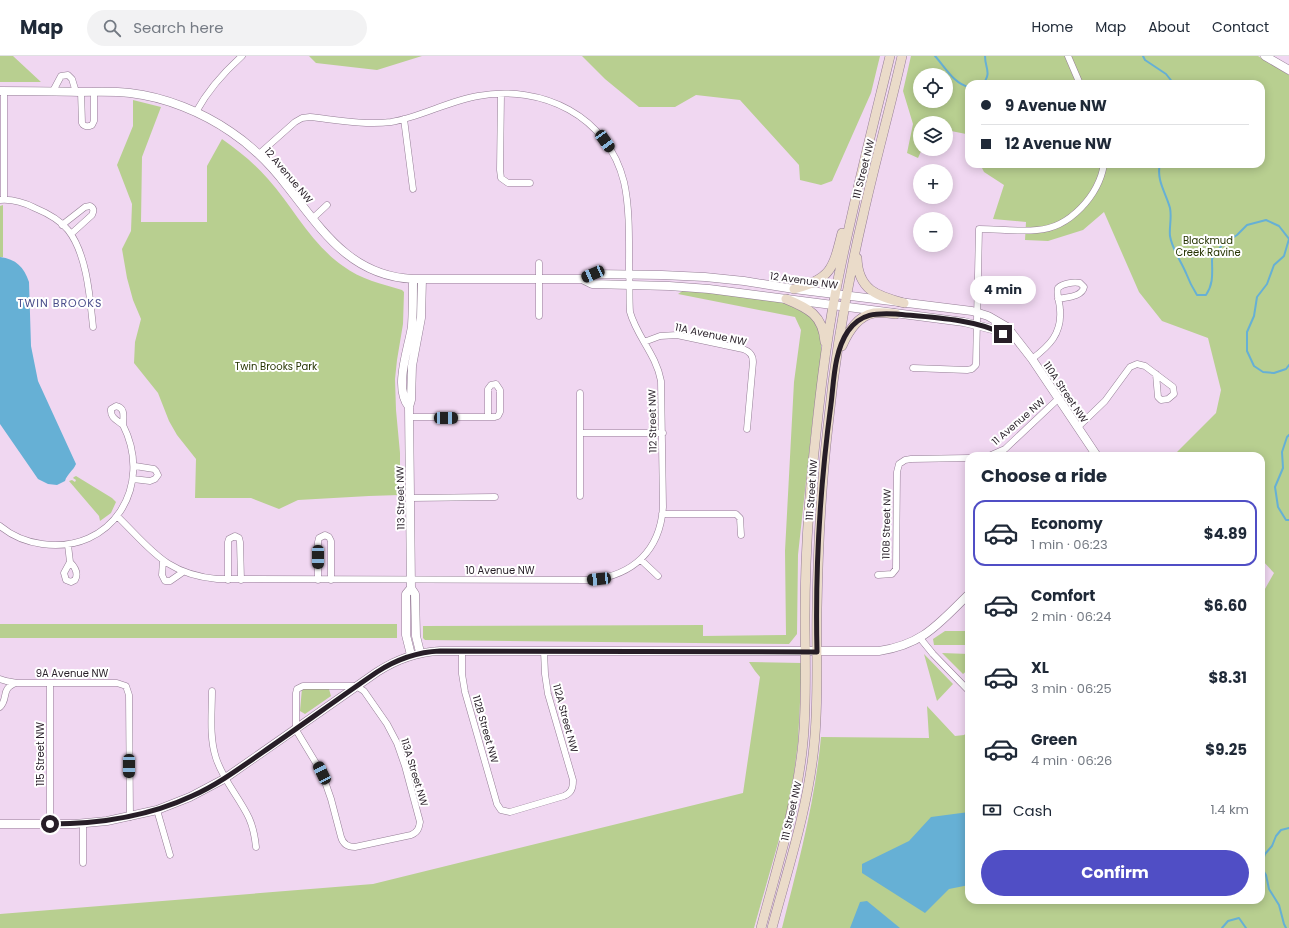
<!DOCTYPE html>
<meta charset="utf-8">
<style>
:root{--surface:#fff;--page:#f2f2f3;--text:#1f2937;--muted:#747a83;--line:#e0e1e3;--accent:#504ec5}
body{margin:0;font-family:Poppins,sans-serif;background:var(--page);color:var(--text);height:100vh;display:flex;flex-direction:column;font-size:15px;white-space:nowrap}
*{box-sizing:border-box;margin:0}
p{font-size:13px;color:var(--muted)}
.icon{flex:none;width:22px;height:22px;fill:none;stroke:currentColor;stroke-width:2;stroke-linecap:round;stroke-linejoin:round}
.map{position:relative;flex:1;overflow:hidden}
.details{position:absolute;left:965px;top:396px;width:300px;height:452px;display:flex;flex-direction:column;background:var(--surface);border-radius:12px;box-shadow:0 2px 10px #0003}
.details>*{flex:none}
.top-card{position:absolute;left:965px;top:24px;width:300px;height:88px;border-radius:12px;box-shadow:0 2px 10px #0003;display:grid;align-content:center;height:88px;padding:0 16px;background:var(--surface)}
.controls{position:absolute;left:913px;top:12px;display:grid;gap:8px}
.controls a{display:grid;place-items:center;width:40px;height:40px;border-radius:50%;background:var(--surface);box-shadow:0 2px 10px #0003;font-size:20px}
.end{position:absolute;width:18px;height:18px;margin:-9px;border:5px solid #271e27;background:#fff;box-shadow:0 0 0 2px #fff}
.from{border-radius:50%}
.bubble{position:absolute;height:28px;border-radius:14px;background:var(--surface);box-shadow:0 2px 10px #0003;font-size:13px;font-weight:700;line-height:28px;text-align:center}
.car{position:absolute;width:12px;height:24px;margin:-12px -6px;border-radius:5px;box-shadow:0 0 3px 1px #0007;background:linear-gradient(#222 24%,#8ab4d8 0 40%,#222 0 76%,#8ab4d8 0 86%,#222 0)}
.top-card b{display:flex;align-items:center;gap:14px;height:38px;font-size:15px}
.top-card b+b{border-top:1px solid var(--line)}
.top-card i{width:10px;height:10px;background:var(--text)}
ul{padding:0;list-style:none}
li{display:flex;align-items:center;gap:12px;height:66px;margin:0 8px 6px;padding:0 8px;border:2px solid transparent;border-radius:12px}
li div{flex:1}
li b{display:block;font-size:15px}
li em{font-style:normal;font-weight:700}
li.current{border-color:var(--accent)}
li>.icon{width:36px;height:36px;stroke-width:1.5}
h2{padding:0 16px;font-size:18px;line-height:48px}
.pay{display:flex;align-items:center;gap:10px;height:44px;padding:0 16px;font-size:15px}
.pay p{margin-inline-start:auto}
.primary-button{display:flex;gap:8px;margin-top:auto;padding:8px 16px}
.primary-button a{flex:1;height:46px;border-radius:24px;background:var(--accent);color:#fff;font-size:16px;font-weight:700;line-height:46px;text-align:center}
header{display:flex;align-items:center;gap:24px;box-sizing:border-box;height:56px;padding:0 20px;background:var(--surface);border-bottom:1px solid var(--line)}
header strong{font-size:19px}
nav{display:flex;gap:22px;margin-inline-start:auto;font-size:14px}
.search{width:280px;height:36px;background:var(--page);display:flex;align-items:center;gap:10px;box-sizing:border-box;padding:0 14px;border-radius:22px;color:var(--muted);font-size:15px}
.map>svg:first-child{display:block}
.green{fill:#b8cf90;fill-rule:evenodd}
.water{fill:#66b0d5}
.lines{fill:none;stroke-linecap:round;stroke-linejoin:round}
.stream{stroke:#66b0d5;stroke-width:2}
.minor-casing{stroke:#947d95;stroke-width:7}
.tertiary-casing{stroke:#947d95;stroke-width:9}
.secondary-casing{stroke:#947d95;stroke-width:10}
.minor{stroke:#fff;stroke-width:6}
.tertiary{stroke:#fff;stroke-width:8}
.secondary{stroke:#eadbc9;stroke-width:9}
.route{stroke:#271e27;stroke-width:5}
.labels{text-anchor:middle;stroke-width:4;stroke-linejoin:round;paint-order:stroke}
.street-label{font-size:10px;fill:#271e27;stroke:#fff}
.park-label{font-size:10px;fill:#253301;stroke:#fff}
.neighbourhood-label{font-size:11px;letter-spacing:1px;fill:#494d8b;stroke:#fff}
</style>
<header>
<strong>Map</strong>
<div class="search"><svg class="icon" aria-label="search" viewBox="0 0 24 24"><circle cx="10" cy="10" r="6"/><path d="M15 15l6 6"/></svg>Search here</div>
<nav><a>Home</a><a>Map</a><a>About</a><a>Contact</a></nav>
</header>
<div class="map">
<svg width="1289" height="872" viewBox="0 0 1289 872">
<rect width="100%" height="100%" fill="#f0d7f1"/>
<path class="green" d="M 0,0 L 13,0 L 41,26 L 0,26 Z
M 309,0 L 422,0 L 377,14 L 316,7 Z
M 582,0 L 880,0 L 871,37 L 832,125 L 821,129 L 800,124 L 799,109 L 740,44 L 696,39 L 675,51 L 639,51 L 605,23 Z
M 911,0 L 1258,0 L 1289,19 L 1289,872 L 782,872 C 798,809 815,746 821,681 L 929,682 L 927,650 L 955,680 L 964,679 L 969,675 L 969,844 L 1261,844 L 1261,540 L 1274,517 L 1261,503 L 1261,400 L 1173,400 L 1216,357 L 1221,334 L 1208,282 L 1162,265 L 1139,236 L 1104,156 L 1083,174 L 1048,185 L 1025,184 L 1026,166 L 993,163 L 1004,129 L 984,116 L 980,108 L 1261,108 L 1261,28 L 969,28 L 969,84 L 966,78 L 946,74 L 946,67 L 920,67 L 920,93 L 922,93 L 918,102 L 907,97 L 913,68 L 903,35 ZM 920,19 L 946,19 L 946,45 L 920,45 Z
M 133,44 L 161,51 L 142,101 L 141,166 L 207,166 L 207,110 L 222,83 C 239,95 254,107 268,123 C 293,151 311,188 343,210 C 360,223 382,228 402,234 L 404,236 L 403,268 L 397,304 L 395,323 L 396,354 L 400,397 L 400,439 L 369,440 L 298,444 L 279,453 L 251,442 L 195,442 L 196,403 L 177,379 L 169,365 L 158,337 L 134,307 L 135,286 L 141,263 L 133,244 L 127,222 L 122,193 L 131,175 L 132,148 L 117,109 L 133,70 Z
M 3,149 L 3,201 L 0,201 L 0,150 Z
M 684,234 L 776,245 L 806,254 L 816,264 L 821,278 L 821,299 L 812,370 L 798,499 L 797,578 L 789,588 L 425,584 L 423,582 L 423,570 L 703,569 L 703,580 L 786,579 L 785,495 L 794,326 L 801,274 L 795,261 L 678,238 Z
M 76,420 L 112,442 L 116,446 L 111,457 L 100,465 L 99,460 L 69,425 L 72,424 L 75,426 L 76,424 L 73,422 L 74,421 Z
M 0,568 L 397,568 L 397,582 L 0,582 Z
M 945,575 L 969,575 L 969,589 L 934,589 L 933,583 Z
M 942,597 L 969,598 L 969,613 L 963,618 Z
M 924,598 L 953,628 L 937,645 Z
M 749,606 L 802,607 L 798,686 L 791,741 L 754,872 L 0,872 L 0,858 L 373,828 L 743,737 L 760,621 L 755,615 Z
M 302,632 L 329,633 L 331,640 L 305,658 L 300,655 Z"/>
<path class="water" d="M 0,201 C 16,203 24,211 29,226 L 31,290 L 38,325 L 76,408 C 73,415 67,418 65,425 L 57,429 L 48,428 L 38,423 L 0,368 Z
M 969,756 L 969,829 L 949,833 L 925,857 L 862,817 L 862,808 L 909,785 L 931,761 Z
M 867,845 L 900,872 L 850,872 L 860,846 Z"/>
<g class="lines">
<path class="stream" d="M 935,0 C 945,11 954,28 969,31
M 1143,0 L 1145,4 L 1166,18 L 1174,28
M 983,28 C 992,16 985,13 985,0
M 1160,108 C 1156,124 1166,137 1170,152 C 1172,162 1169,171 1170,180 C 1172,193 1181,205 1186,217 C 1189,225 1192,231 1197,239 L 1206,239 C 1214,227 1212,217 1212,203 L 1222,189 L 1237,179 L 1247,169 L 1266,164 L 1279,170 L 1289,183 L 1284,200 L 1274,209 L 1267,228 L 1257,241 L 1254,260 L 1247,276 L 1247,295 L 1254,310 L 1263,316 L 1274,317 L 1286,313 L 1289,309
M 1289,379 L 1287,381 L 1282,396 L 1283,412 L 1275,431 L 1278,451 L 1286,464 L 1289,464
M 1261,810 L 1265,798 L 1272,790 L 1276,780 L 1281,774 L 1289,772
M 1261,811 L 1266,819 L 1269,833 L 1279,849 L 1284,868 L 1286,872
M 1222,872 L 1228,865 L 1239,862 L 1246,872"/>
<g class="minor-casing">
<path id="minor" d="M 1068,0 L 1080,28
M 53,35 L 61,20 L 68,19 L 72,23 L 76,36
M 81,36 L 82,67 C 84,71 88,71 92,69 L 94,65 L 94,36
M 501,38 L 500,114 L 501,122 L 508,127 L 530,127
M 196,56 C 208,34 223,17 242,0
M 404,63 L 413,133
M 4,143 L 4,35
M 0,144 C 11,143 25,147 35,152 C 47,157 60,164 68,174 C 87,198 90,242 93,271
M 312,163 L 327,149
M 62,169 L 85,151 L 90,150 C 94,152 94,155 92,159 L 71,178
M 539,207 L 539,260
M 644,286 L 660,280 L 677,279 L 743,293 C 749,295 753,299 753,306 L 747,373
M 1032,303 C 1049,290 1062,278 1060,254 C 1060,246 1056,239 1058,232 C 1063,227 1074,226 1080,227 L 1084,231 C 1082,241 1067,241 1058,243
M 913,312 L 967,314 L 972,313 L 976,309 L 979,173 C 998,173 1018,176 1037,174 C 1070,172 1099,139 1104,108
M 580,337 L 580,440
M 116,350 C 126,352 123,361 123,369 C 117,364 110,362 111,353 Z
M 409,361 L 495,361 L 498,360 L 500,356 L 500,334 L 496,328 L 491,329 L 488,333 L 488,361
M 1078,371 L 1105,345 L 1130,311 L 1137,308 L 1145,310 L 1173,331 L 1174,338 L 1168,343 L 1161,344 L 1158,341 L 1156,318
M 580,377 L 663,377
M 989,400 L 1005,393 L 1058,343
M 133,423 L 150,425 L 155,423 L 158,419 L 156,415 L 154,413 L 135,410
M 410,442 L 495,441
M 662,458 L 736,458 L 740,462 L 741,479
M 117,460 C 151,493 165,518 217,523 L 591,524 C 633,519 660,495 663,451 L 661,325 C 656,298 637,281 630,256 C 629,242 630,228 629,213 C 629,187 630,152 624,126 C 608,60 542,28 478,40 C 448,45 421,61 391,66 C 364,69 337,64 310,61 L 302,62 L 295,66 L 259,98
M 0,470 C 12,480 27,486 42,488 C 112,498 154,430 123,369
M 68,489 L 70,506
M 641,504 L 658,520
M 163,505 L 162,519 L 165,525 L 170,525 L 183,516
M 70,506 C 75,511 79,517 75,524 L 71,526 L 66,524 L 64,517 Z
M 878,519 L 892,518 L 896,513 L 897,416 L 899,408 L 905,404 L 911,403 L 969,402
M 228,524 L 228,486 L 229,483 L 235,480 L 239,482 L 240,486 L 241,524
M 318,524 L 318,486 L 319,482 L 325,479 L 329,481 L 331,485 L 331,524
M 920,582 L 933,598 L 969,635
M 462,595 L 462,618 L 465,636 L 497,748 L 501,754 L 510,756 L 564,740 C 571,737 573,733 573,724 L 548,638 L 545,618 L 544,595
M 0,623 L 6,625 L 17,627 L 117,627 L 126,630 L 129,639 L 130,761
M 50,627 L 50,768
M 303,630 L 356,630 L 364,635 L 387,668 L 397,687 L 405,710 L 420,766 C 419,772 418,776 411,779 L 355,791 C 348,791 343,788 341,781 L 331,743 L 322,717 L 296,674 L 296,637 L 297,633 Z
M 212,635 C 212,656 209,681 216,702 C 223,724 239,741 249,762 C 253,771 255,781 256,791
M 0,651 C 9,642 0,633 16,627
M 157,754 L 170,799
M 83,768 L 83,807"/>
</g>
<g class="tertiary-casing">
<path id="tertiary" d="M 1265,0 L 1289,14
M 0,35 C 26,35 52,35 79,36 C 96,36 113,35 130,37 C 165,41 202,56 231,76 C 252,90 271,109 287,130 C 322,174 350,220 413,223 L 582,223 L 593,218 L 662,219 L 705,221 L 744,225 L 794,233 L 972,255 L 988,260 L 1007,271 L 1032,303 L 1097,400
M 582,223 L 592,228 L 669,230 L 709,233 L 964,266 L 992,273 L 1003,278 L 1014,282
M 409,351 C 393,331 409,292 412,270 C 413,254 413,239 413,223
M 411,532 L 406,538 L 406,579 L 411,599
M 420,596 L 416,580 L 415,538 L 411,532 L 409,351 L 411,344 L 412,310 L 421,262 L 422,223
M 0,768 L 75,768 L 107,765 L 157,754 L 190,741 L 224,723 L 377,616 C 397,603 417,596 440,595 L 879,595 C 924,588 938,568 969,538"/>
</g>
<g class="secondary-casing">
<path id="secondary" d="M 857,202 C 858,234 877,240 904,247
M 794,233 C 831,223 833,213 842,177
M 786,243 C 808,252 823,259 825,286
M 842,290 C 848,276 857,260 874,257 C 881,256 889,257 896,258
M 761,872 C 777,811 797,749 803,686 C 807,644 805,603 805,561 C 805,510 808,457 813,406 C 819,348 825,291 836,234 C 851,155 871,78 890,0
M 772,872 C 788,812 808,752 814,690 C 819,644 816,598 817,552 C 818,491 821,431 828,370 C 835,300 847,229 863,160 C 875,106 890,53 902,0"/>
</g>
<use href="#minor" class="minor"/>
<use href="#tertiary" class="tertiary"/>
<use href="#secondary" class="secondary"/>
</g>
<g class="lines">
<path class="route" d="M 50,768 C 99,768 147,761 192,740 C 217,729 240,712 263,696 C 302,669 339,642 377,616 C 397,603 416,596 440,595 L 817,596 C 815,513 820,430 831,348 C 834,324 834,296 848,275 C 861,257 876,257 896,258 C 927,261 976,263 1003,278"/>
</g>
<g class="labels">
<g class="street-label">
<text transform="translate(863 113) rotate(-76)" y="4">111 Street NW</text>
<text transform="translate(289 119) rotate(50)" y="4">12 Avenue NW</text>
<text transform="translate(804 224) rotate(8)" y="4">12 Avenue NW</text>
<text transform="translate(711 278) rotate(12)" y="4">11A Avenue NW</text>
<text transform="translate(1066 336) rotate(56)" y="4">110A Street NW</text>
<text transform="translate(652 365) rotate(-91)" y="4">112 Street NW</text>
<text transform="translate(1018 365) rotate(-41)" y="4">11 Avenue NW</text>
<text transform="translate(811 434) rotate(-86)" y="4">111 Street NW</text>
<text transform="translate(400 442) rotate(-91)" y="4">113 Street NW</text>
<text transform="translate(886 468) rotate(-89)" y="4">110B Street NW</text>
<text x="500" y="518">10 Avenue NW</text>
<text x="72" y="621">9A Avenue NW</text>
<text transform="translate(566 662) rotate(75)" y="4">112A Street NW</text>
<text transform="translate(486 673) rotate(74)" y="4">112B Street NW</text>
<text transform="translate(40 698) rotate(-90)" y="4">115 Street NW</text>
<text transform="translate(415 716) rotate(73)" y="4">113A Street NW</text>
<text transform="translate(791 755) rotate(-77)" y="4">111 Street NW</text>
</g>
<g class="park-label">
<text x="1208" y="188">Blackmud<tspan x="1208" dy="12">Creek Ravine</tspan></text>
<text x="276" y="314">Twin Brooks Park</text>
</g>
<g class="neighbourhood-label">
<text x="60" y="251">TWIN BROOKS</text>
</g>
</g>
</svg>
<div class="controls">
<a><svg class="icon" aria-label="locate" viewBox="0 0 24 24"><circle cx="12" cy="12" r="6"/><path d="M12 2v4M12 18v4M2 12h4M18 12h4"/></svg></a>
<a><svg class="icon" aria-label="layers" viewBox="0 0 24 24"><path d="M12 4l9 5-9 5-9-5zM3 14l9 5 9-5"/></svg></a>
<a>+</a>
<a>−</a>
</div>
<i class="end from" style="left:50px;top:768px"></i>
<i class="end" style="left:1003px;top:278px"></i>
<div class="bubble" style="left:970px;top:220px;width:66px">4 min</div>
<i class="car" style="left:605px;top:85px;rotate:145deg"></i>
<i class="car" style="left:593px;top:218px;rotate:247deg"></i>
<i class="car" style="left:446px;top:362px;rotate:90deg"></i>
<i class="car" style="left:318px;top:501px;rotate:180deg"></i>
<i class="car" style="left:599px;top:523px;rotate:264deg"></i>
<i class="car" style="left:129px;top:710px;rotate:180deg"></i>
<i class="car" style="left:322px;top:717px;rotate:334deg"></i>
<div class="top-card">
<b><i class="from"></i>9 Avenue NW</b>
<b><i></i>12 Avenue NW</b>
</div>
<section class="details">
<h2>Choose a ride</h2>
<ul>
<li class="current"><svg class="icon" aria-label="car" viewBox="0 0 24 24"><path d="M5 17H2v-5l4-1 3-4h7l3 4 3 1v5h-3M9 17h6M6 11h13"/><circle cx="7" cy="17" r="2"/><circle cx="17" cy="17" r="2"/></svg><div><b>Economy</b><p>1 min · 06:23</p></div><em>$4.89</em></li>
<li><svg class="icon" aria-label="car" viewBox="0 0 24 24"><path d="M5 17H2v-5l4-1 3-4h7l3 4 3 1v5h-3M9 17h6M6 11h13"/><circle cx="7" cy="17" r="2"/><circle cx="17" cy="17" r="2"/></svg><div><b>Comfort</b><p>2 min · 06:24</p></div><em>$6.60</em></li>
<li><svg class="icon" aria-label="car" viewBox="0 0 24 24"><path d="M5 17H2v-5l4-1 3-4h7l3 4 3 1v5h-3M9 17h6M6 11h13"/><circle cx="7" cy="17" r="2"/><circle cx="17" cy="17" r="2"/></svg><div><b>XL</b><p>3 min · 06:25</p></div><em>$8.31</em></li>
<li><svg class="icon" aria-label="car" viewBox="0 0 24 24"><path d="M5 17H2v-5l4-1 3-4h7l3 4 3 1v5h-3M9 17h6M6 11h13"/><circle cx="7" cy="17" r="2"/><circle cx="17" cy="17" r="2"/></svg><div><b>Green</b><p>4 min · 06:26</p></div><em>$9.25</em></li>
</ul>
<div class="pay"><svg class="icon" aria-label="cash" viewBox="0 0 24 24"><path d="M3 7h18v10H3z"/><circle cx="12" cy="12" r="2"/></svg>Cash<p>1.4 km</p></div>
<div class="primary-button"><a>Confirm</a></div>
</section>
</div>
